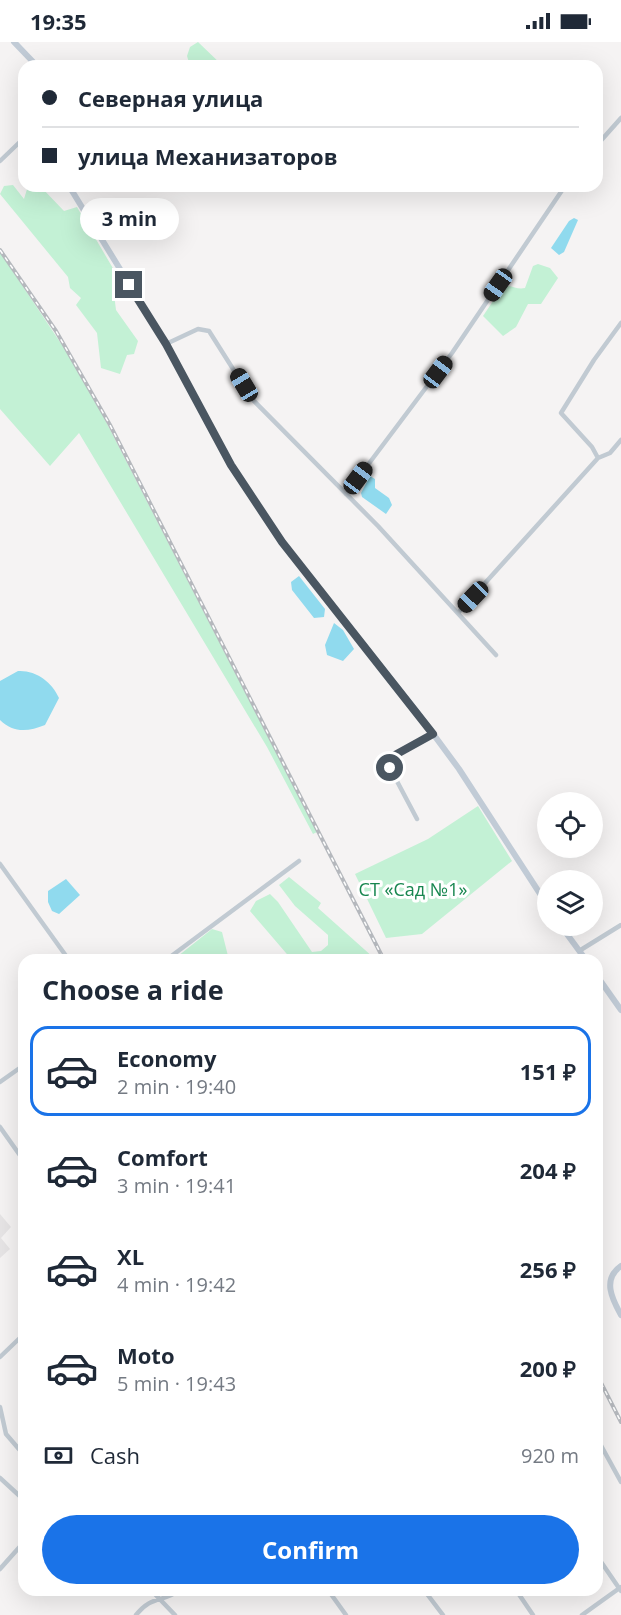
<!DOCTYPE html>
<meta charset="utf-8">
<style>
:root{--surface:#fff;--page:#f2f2f3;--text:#1f2937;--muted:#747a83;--line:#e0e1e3;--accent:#1a73e8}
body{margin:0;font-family:"Open Sans",sans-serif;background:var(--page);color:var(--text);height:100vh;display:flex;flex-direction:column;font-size:22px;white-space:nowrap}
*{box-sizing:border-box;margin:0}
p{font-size:20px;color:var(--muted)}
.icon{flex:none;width:33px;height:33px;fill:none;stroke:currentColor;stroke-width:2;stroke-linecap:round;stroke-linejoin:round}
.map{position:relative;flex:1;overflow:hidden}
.panel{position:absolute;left:18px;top:912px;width:585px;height:642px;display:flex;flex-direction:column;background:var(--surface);border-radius:18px;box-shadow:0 6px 24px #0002}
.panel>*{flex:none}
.top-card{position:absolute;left:18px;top:18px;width:585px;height:132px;border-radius:18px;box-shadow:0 6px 24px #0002;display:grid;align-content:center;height:132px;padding:0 24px;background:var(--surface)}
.controls{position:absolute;left:537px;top:750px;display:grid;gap:12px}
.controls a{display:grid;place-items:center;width:66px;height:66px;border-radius:50%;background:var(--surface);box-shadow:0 6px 24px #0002;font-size:30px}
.end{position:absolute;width:27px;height:27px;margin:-14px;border:8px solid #4a5661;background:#fff;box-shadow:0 0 0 3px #fff}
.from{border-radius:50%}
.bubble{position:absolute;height:42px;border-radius:21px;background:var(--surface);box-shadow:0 6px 24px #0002;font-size:20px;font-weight:700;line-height:42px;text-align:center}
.car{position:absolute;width:18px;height:36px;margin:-18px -9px;border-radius:8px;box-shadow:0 0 4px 2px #0007;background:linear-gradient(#222 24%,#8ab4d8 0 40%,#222 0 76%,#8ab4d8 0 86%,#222 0)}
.top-card b{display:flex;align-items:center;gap:21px;height:57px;font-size:22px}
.top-card b+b{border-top:2px solid var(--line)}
.top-card i{width:15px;height:15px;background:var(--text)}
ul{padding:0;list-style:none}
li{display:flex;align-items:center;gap:18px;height:90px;margin:0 12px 9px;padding:0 12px;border:3px solid transparent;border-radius:18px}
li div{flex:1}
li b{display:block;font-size:22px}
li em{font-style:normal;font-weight:700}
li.current{border-color:var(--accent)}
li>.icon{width:54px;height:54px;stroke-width:1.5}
h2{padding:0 24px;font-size:27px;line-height:72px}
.pay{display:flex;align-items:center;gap:15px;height:66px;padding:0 24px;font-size:22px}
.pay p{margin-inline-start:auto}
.cta{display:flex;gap:12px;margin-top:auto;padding:12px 24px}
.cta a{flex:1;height:69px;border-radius:36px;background:var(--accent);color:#fff;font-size:24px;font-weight:700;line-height:69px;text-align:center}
.status{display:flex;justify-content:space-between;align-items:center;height:42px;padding:0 30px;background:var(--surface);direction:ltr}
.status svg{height:16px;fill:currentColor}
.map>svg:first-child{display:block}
.education{fill:#e6e4e5}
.green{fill:#c3f1d5}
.water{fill:#90daee}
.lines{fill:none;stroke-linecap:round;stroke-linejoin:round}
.street{stroke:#c1cad2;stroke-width:4.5}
.secondary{stroke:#c1cbd6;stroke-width:6}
.rail-casing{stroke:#b5b8bd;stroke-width:4}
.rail{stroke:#fff;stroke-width:1.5;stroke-dasharray:4.5;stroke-linecap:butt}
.route{stroke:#4a5661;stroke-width:8}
.labels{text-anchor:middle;stroke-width:6;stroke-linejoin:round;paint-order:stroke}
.park-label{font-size:18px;fill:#17864f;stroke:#fff}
</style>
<div class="status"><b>19:35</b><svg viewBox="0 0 49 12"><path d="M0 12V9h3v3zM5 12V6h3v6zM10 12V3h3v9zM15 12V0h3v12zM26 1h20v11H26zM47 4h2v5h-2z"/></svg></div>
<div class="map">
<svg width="621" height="1573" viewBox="0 0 621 1573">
<rect width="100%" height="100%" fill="#f5f3f3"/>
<path class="education" d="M 0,1172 L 11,1185 L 1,1196 L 10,1207 L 0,1216 Z"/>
<path class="green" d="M 198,0 L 223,24 L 190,24 L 187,14 L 190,5 Z
M 13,143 L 24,157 L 28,144 L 41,145 L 64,169 L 77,165 L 131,257 L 114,252 L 116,268 L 138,299 L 134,312 L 127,313 L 120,332 L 101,326 L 97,291 L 76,263 L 81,256 L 70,246 L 68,235 L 0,152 L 4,144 Z
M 0,210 L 82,333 L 317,790 L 313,792 L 267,705 L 79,391 L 50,424 L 0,367 Z
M 538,222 L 550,226 L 558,236 L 541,262 L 528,262 L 516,285 L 503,294 L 483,274 L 503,244 C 512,243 517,248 525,246 L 533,224 Z
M 478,764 L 512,819 L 422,892 L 386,896 L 355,832 L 428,797 Z
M 289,835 L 321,861 L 318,866 L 374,916 L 373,918 L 292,918 L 250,869 L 256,859 L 270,852 L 278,860 L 312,910 L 321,909 L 328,903 L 328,893 L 295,864 L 279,843 Z
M 212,887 L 222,890 L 229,918 L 173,918 Z"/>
<path class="water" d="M 574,176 L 578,178 L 564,210 L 559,213 L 551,206 L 569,179 Z
M 370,434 L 375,437 L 375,446 L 389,456 L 392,463 L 386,472 L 362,455 L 361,451 Z
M 299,534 L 325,567 L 324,575 L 314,576 L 292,548 L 291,540 Z
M 334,581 L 343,588 L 354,607 L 343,619 L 327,613 L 325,603 Z
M 18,629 C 36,628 52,640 59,656 L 45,683 C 28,690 13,691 0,678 L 0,639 Z
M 66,837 L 80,853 L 59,872 L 52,869 L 48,860 L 48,849 Z"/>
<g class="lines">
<path class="street" d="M 597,103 L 621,76
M 0,119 L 24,96
M 166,302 L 198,287 L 209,289 L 252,357 L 378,484 L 496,613
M 598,416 L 592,405 L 561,371 L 594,318 L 621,281
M 346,452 L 452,311 L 565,144
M 458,571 L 598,416 L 610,411 L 621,398
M 417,777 L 390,726 L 395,713 L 433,692
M 0,822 L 69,918
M 579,909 L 621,883
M 166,918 L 299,819
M 0,1040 L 24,1023
M 0,1085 L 24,1119
M 0,1315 L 24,1292
M 0,1365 L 6,1392 L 24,1413
M 598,1398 L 621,1440
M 0,1436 L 24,1458
M 597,1514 L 621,1549
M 0,1527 L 24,1500
M 151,1548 L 175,1573
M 328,1548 L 346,1573
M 424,1548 L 443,1573
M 516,1548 L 533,1573
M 136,1573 C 152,1553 162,1561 180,1548
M 582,1573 L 621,1545"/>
<path class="secondary" d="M 14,0 L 37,24
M 69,144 L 166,302 L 231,423 L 282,500 L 417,670 L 459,727 L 548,864
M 561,884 L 586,918
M 597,934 L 621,968
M 621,1224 C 602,1237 612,1257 621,1273"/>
<g class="rail-casing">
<path id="rail" d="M 0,208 L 56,289 L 110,383 L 384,918
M 597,1333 L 621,1380"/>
</g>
<use href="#rail" class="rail"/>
</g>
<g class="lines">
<path class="route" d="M 129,243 L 166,302 L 231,423 L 282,500 L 433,692 L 395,713 L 390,726"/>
</g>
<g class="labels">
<g class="park-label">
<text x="413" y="854">СТ «Сад №1»</text>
</g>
</g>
</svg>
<div class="controls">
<a><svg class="icon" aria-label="locate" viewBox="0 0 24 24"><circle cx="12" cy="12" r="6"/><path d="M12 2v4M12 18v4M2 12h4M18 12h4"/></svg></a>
<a><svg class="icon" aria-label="layers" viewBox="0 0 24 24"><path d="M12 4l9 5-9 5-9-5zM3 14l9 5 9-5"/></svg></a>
</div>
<i class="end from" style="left:390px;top:726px"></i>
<i class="end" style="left:129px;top:243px"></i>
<div class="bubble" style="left:80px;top:156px;width:99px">3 min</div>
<i class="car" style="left:498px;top:243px;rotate:215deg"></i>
<i class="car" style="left:438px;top:330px;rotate:37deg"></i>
<i class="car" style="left:244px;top:343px;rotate:329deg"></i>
<i class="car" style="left:358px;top:436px;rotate:37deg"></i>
<i class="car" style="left:473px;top:555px;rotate:224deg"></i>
<div class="top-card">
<b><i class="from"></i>Северная улица</b>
<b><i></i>улица Механизаторов</b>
</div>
<section class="panel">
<h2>Choose a ride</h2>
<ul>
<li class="current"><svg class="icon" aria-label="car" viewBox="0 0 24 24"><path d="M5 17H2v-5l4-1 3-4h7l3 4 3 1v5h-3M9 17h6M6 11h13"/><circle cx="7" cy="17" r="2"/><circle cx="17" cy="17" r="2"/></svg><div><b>Economy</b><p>2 min · 19:40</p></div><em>151 ₽</em></li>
<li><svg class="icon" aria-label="car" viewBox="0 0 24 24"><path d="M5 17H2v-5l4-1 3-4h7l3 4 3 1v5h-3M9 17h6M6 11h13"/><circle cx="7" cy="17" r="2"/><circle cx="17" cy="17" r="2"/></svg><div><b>Comfort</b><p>3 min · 19:41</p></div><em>204 ₽</em></li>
<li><svg class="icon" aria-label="car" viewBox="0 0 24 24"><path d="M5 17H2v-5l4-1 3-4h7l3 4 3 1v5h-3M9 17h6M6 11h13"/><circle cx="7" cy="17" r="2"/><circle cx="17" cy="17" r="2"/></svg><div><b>XL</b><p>4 min · 19:42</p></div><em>256 ₽</em></li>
<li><svg class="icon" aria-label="car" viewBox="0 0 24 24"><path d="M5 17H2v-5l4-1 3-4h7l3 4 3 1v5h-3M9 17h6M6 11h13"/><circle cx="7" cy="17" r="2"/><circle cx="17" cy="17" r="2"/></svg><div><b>Moto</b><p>5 min · 19:43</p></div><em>200 ₽</em></li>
</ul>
<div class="pay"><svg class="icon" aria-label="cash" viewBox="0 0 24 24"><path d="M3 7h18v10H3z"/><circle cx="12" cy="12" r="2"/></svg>Cash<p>920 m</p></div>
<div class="cta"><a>Confirm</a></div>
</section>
</div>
